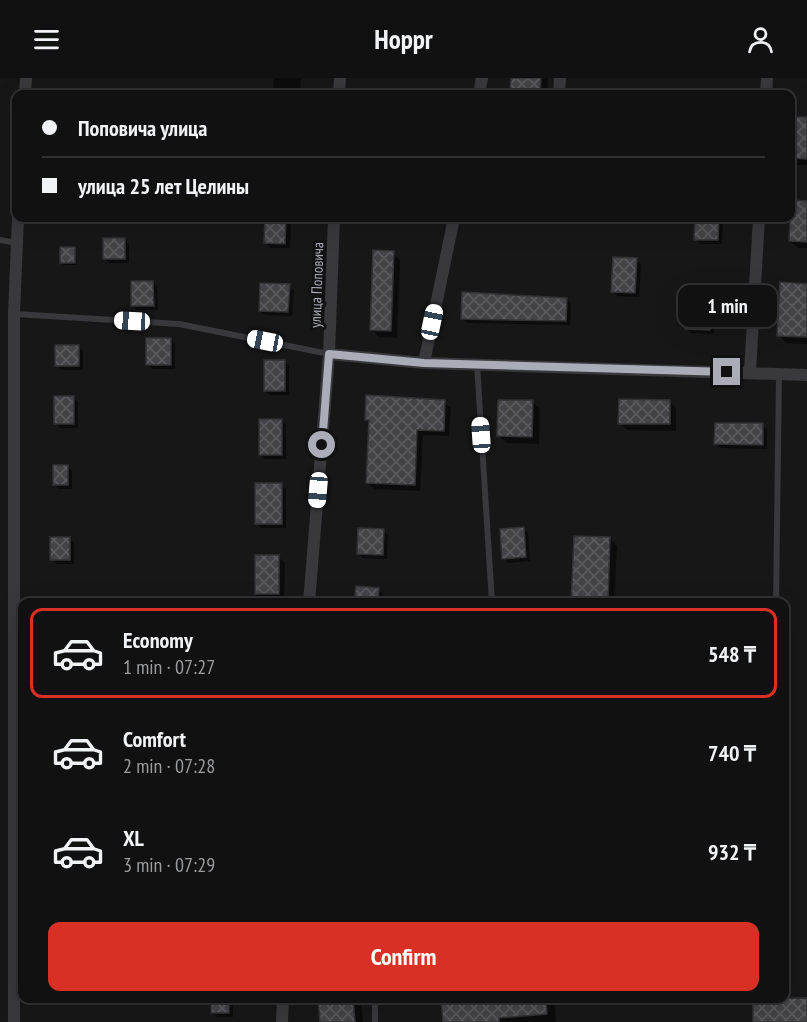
<!DOCTYPE html>
<meta charset="utf-8">
<style>
:root{--surface:#111112;--page:#1a1a1b;--text:#f1f3f6;--muted:#9c9d9f;--line:#303132;--accent:#d93025}
body{margin:0;font-family:"PT Sans Narrow",sans-serif;background:var(--page);color:var(--text);height:100vh;display:flex;flex-direction:column;font-size:22px;white-space:nowrap}
*{box-sizing:border-box;margin:0}
p{font-size:20px;color:var(--muted)}
.icon{flex:none;width:33px;height:33px;fill:none;stroke:currentColor;stroke-width:2;stroke-linecap:round;stroke-linejoin:round}
.map{position:relative;flex:1;overflow:hidden}
.drawer{position:absolute;left:18px;top:520px;width:771px;height:405px;display:flex;flex-direction:column;background:var(--surface);border-radius:12px;box-shadow:0 6px 24px #0002,0 0 0 2px var(--line)}
.drawer>*{flex:none}
.guide{position:absolute;left:12px;top:12px;width:783px;height:132px;border-radius:12px;box-shadow:0 6px 24px #0002,0 0 0 2px var(--line);display:grid;align-content:center;height:132px;padding:0 30px;background:var(--surface)}
.end{position:absolute;width:27px;height:27px;margin:-14px;border:8px solid #aaacb7;background:#111;box-shadow:0 0 0 3px #111}
.from{border-radius:50%}
.bubble{position:absolute;height:42px;border-radius:12px;background:var(--surface);box-shadow:0 6px 24px #0002,0 0 0 2px var(--line);font-size:20px;font-weight:700;line-height:42px;text-align:center}
.car{position:absolute;width:18px;height:36px;margin:-18px -9px;border-radius:8px;box-shadow:0 0 4px 2px #0007;background:linear-gradient(#fff 24%,#345 0 40%,#fff 0 76%,#345 0 86%,#fff 0)}
.guide b{display:flex;align-items:center;gap:21px;height:57px;font-size:22px}
.guide b+b{border-top:2px solid var(--line)}
.guide i{width:15px;height:15px;background:var(--text)}
ul{padding:10px 0 0;list-style:none}
li{display:flex;align-items:center;gap:18px;height:90px;margin:0 12px 9px;padding:0 18px;border:3px solid transparent;border-radius:12px}
li div{flex:1}
li b{display:block;font-size:22px}
li em{font-style:normal;font-weight:700}
li.on{border-color:var(--accent)}
li>.icon{width:54px;height:54px;stroke-width:1.5}
.button{display:flex;gap:12px;margin-top:auto;padding:12px 30px}
.button a{flex:1;height:69px;border-radius:12px;background:var(--accent);color:#fff;font-size:24px;font-weight:700;line-height:69px;text-align:center}
header{display:flex;justify-content:space-between;align-items:center;height:78px;padding:0 30px;background:var(--surface);font-size:27px;font-weight:700}
.map>svg:first-child{display:block}
.shadow{fill:#0007}
.building{fill:url(#building-cross-hatch);stroke:#323134;stroke-width:1.5}
.lines{fill:none;stroke-linecap:round;stroke-linejoin:round}
.lane{stroke:#38383d;stroke-width:6}
.street{stroke:#38383d;stroke-width:12}
.route{stroke:#aaacb7;stroke-width:8}
.labels{text-anchor:middle;stroke-width:6;stroke-linejoin:round;paint-order:stroke}
.street-label{font-size:15px;fill:#aaacb7;stroke:#121213}
</style>
<header><svg class="icon" aria-label="menu" viewBox="0 0 24 24"><path d="M4 6h16M4 12h16M4 18h16"/></svg>Hoppr<svg class="icon" aria-label="person" viewBox="0 0 24 24"><circle cx="12" cy="8" r="4"/><path d="M4 21q1-7 8-7t8 7"/></svg></header>
<div class="map">
<svg width="807" height="944" viewBox="0 0 807 944">
<defs>
<pattern id="building-cross-hatch" width="8" height="8" patternUnits="userSpaceOnUse" patternTransform="scale(1.5)"><rect width="8" height="8" fill="#444448"/><path d="M0 0l8 8M0 8l8-8" fill="none" stroke="#5c5c60"/></pattern>
</defs>
<rect width="100%" height="100%" fill="#171718"/>
<path class="shadow" d="M 274,0 L 301,0 L 300,16 L 273,16 Z
M 512,0 L 548,0 L 547,16 L 511,16 Z
M 790,40 L 807,41 L 807,87 L 795,87 L 790,83 Z
M 807,124 L 807,170 L 798,170 L 790,163 Z
M 267,140 L 291,140 L 290,170 L 271,170 L 265,164 Z
M 697,140 L 723,140 L 722,166 L 700,166 L 696,161 Z
M 124,162 L 129,166 L 129,185 L 109,185 L 104,181 Z
M 75,171 L 77,187 L 63,187 L 62,185 Z
M 393,175 L 400,182 L 397,260 L 379,259 L 372,252 Z
M 636,181 L 641,186 L 639,219 L 617,218 L 613,214 Z
M 153,204 L 157,209 L 158,232 L 137,232 L 132,227 Z
M 289,207 L 294,212 L 292,238 L 265,237 L 260,232 Z
M 807,207 L 807,266 L 786,265 L 779,257 Z
M 711,218 L 715,222 L 714,256 L 691,255 L 686,250 Z
M 567,221 L 571,226 L 570,247 L 467,245 L 462,240 Z
M 171,262 L 175,266 L 175,291 L 152,291 L 147,286 Z
M 79,268 L 83,273 L 83,292 L 61,292 L 57,287 Z
M 285,284 L 289,288 L 289,317 L 270,317 L 265,313 Z
M 74,320 L 78,324 L 78,350 L 60,350 L 55,345 Z
M 669,323 L 676,330 L 676,353 L 627,352 L 620,345 Z
M 444,324 L 451,330 L 449,358 L 423,357 L 420,413 L 374,411 L 368,405 L 371,346 L 366,341 Z
M 532,324 L 540,331 L 539,366 L 506,365 L 499,358 Z
M 281,342 L 286,347 L 286,381 L 265,381 L 261,376 Z
M 762,347 L 767,351 L 767,371 L 721,370 L 716,366 Z
M 68,388 L 72,393 L 72,411 L 59,411 L 54,406 Z
M 281,407 L 286,411 L 286,450 L 261,450 L 257,445 Z
M 523,450 L 528,455 L 530,483 L 508,485 L 504,480 Z
M 383,452 L 388,457 L 387,481 L 363,480 L 358,475 Z
M 69,460 L 74,465 L 74,486 L 57,486 L 52,481 Z
M 610,461 L 617,468 L 614,525 L 573,525 Z
M 256,479 L 278,479 L 285,485 L 284,522 L 278,522 L 278,525 L 256,525 Z
M 379,512 L 383,516 L 383,525 L 356,525 Z
M 213,921 L 230,921 L 233,924 L 233,939 L 217,939 L 213,935 Z
M 354,921 L 361,921 L 363,944 L 356,944 Z
M 443,921 L 554,921 L 556,944 L 445,944 Z"/>
<path class="building" d="M 511,0 L 541,0 L 540,16 L 510,16 Z
M 790,39 L 807,39 L 807,81 L 790,80 Z
M 791,122 L 807,123 L 807,164 L 789,163 Z
M 265,140 L 286,140 L 285,166 L 264,165 Z
M 695,140 L 719,140 L 718,162 L 694,162 Z
M 103,160 L 125,160 L 125,181 L 103,181 Z
M 60,169 L 75,169 L 75,185 L 60,185 Z
M 373,172 L 394,173 L 391,253 L 370,252 Z
M 613,179 L 637,180 L 635,215 L 611,214 Z
M 131,203 L 153,203 L 154,228 L 131,228 Z
M 780,204 L 807,206 L 807,259 L 777,258 Z
M 260,205 L 290,206 L 288,234 L 259,233 Z
M 462,214 L 567,220 L 566,243 L 461,241 Z
M 686,215 L 712,216 L 710,252 L 685,251 Z
M 146,260 L 171,260 L 171,287 L 146,287 Z
M 55,267 L 79,267 L 79,288 L 55,288 Z
M 264,282 L 285,282 L 285,313 L 264,313 Z
M 366,317 L 445,322 L 444,353 L 417,352 L 415,407 L 366,405 L 369,342 L 365,342 Z
M 54,318 L 74,318 L 74,346 L 54,346 Z
M 619,321 L 670,322 L 670,346 L 618,346 Z
M 498,322 L 533,322 L 532,359 L 497,358 Z
M 259,341 L 282,341 L 282,377 L 259,377 Z
M 715,345 L 763,345 L 763,367 L 714,366 Z
M 53,387 L 68,387 L 68,407 L 53,407 Z
M 255,405 L 282,405 L 282,446 L 255,446 Z
M 524,449 L 526,479 L 502,481 L 500,451 Z
M 358,450 L 384,451 L 383,477 L 357,476 Z
M 574,458 L 610,459 L 608,525 L 571,525 Z
M 50,459 L 70,459 L 70,482 L 50,482 Z
M 255,477 L 279,477 L 279,516 L 255,516 Z
M 356,508 L 379,510 L 378,525 L 354,525 Z
M 807,920 L 807,944 L 753,944 L 753,921 Z
M 211,921 L 229,921 L 229,935 L 211,935 Z
M 318,921 L 353,921 L 355,944 L 320,944 Z
M 441,921 L 546,921 L 547,936 L 499,940 L 499,944 L 443,944 Z"/>
<g class="lines">
<path class="lane" d="M 0,162 L 17,165
M 15,236 L 179,246 L 329,276
M 477,286 L 492,525
M 776,525 L 779,296
M 375,921 L 375,944"/>
<path class="street" d="M 25,16 L 26,0
M 339,16 L 340,0
M 479,16 L 482,0
M 559,16 L 560,0
M 766,16 L 767,0
M 329,276 L 424,285 L 807,297
M 424,285 L 454,140
M 750,294 L 759,140
M 309,525 L 329,276 L 334,140
M 14,944 L 14,236 L 18,140
M 282,944 L 283,921"/>
</g>
<g class="lines">
<path class="route" d="M 322,367 L 329,276 L 424,285 L 727,294"/>
</g>
<g class="labels">
<g class="street-label">
<text transform="translate(317 207) rotate(-88)" y="5">улица Поповича</text>
</g>
</g>
</svg>
<i class="end from" style="left:322px;top:367px"></i>
<i class="end" style="left:727px;top:294px"></i>
<div class="bubble" style="left:678px;top:207px;width:99px">1 min</div>
<i class="car" style="left:132px;top:243px;rotate:273deg"></i>
<i class="car" style="left:432px;top:244px;rotate:12deg"></i>
<i class="car" style="left:265px;top:263px;rotate:281deg"></i>
<i class="car" style="left:481px;top:357px;rotate:356deg"></i>
<i class="car" style="left:318px;top:412px;rotate:185deg"></i>
<div class="guide">
<b><i class="from"></i>Поповича улица</b>
<b><i></i>улица 25 лет Целины</b>
</div>
<section class="drawer">
<ul>
<li class="on"><svg class="icon" aria-label="car" viewBox="0 0 24 24"><path d="M5 17H2v-5l4-1 3-4h7l3 4 3 1v5h-3M9 17h6M6 11h13"/><circle cx="7" cy="17" r="2"/><circle cx="17" cy="17" r="2"/></svg><div><b>Economy</b><p>1 min · 07:27</p></div><em>548 ₸</em></li>
<li><svg class="icon" aria-label="car" viewBox="0 0 24 24"><path d="M5 17H2v-5l4-1 3-4h7l3 4 3 1v5h-3M9 17h6M6 11h13"/><circle cx="7" cy="17" r="2"/><circle cx="17" cy="17" r="2"/></svg><div><b>Comfort</b><p>2 min · 07:28</p></div><em>740 ₸</em></li>
<li><svg class="icon" aria-label="car" viewBox="0 0 24 24"><path d="M5 17H2v-5l4-1 3-4h7l3 4 3 1v5h-3M9 17h6M6 11h13"/><circle cx="7" cy="17" r="2"/><circle cx="17" cy="17" r="2"/></svg><div><b>XL</b><p>3 min · 07:29</p></div><em>932 ₸</em></li>
</ul>
<div class="button"><a>Confirm</a></div>
</section>
</div>
